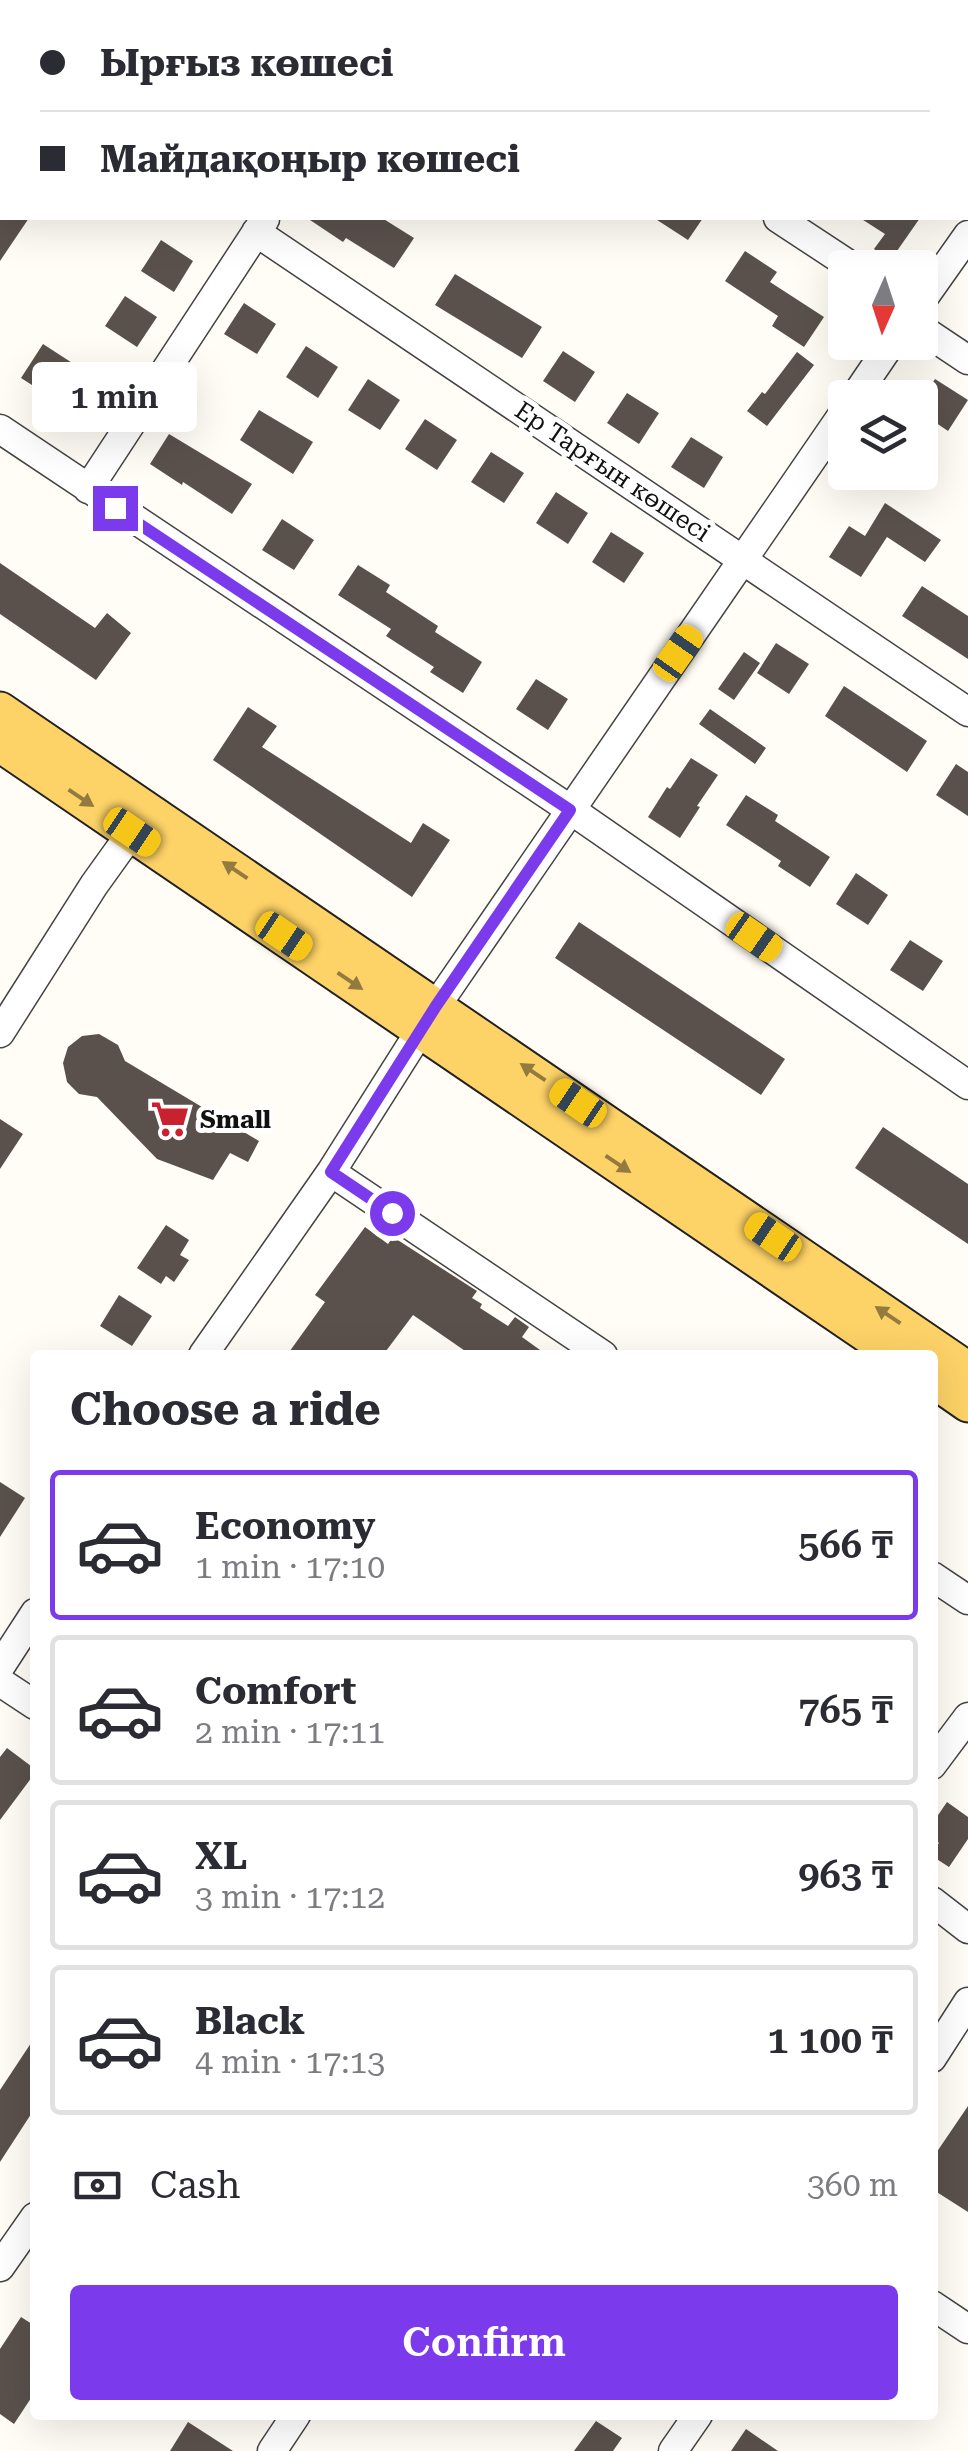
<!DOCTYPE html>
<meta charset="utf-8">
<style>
:root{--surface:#fff;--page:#f2f2f3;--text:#2b2b33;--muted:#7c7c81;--line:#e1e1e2;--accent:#7c3aed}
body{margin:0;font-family:"Roboto Serif",serif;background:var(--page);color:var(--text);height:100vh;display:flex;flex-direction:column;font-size:38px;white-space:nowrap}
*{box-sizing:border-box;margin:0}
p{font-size:32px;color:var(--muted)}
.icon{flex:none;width:55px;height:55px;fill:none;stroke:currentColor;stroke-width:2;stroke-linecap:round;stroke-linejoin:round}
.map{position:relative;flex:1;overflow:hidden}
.sheet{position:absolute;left:30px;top:1350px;width:908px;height:1070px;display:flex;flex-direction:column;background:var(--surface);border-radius:10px;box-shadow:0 10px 40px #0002}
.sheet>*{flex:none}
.guide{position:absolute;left:0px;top:0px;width:970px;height:220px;box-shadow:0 10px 40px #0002;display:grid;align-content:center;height:220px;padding:0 40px;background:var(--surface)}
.needle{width:65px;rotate:183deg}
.tools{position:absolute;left:828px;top:250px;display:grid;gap:20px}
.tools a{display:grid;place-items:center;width:110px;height:110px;border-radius:10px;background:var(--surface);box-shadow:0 10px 40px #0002;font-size:50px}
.end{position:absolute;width:45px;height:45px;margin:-22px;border:12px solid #7c3aed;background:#fff;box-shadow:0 0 0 5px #fff}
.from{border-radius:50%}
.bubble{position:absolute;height:70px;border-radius:10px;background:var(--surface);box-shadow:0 10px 40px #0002;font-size:32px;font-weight:600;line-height:70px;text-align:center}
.car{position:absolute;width:30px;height:60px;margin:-30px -15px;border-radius:12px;box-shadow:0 0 8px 2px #0007;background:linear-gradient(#f5c518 24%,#345 0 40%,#f5c518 0 76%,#345 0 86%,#f5c518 0)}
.guide b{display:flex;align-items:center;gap:35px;height:95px;font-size:38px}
.guide b+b{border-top:2px solid var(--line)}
.guide i{width:25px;height:25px;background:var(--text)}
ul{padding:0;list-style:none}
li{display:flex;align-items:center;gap:30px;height:150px;margin:0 20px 15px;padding:0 20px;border:5px solid var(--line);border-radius:10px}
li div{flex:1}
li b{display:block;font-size:38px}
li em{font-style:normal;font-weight:600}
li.on{border-color:var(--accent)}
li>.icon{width:90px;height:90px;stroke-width:1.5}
h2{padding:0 40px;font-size:45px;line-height:120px}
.pay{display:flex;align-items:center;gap:25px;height:110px;padding:0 40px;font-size:38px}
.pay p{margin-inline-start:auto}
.cta{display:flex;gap:20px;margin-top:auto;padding:20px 40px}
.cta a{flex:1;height:115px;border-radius:10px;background:var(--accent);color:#fff;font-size:40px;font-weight:600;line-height:115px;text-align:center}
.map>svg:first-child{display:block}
.building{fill:#5a514d}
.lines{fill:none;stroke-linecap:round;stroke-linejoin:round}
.minor-casing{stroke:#444;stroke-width:31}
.major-casing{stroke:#222;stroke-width:39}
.minor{stroke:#fff;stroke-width:28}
.major{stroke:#fdd267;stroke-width:35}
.oneway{fill:#937b40}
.route{stroke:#7c3aed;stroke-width:12}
.labels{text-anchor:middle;stroke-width:10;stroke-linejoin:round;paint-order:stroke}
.street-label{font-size:25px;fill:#111;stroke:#fff}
.poi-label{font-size:25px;font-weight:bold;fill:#111;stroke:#fff;text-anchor:start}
</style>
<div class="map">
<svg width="968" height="2451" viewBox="0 0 968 2451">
<rect width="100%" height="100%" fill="#fffdf5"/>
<path class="building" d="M 0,218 L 29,218 L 0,261 Z
M 307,218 L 382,218 L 414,238 L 394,268 L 346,238 L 343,242 Z
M 654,218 L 703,218 L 688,240 Z
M 860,218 L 920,218 L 890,261 L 874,249 L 885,234 Z
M 161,240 L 193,261 L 174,292 L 141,271 Z
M 745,251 L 777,272 L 770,282 L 824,317 L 804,347 L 772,326 L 778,316 L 725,281 Z
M 455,274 L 542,327 L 522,358 L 435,305 Z
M 125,296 L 157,317 L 137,347 L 105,326 Z
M 244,303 L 276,324 L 257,354 L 224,334 Z
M 43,344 L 80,368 L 83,364 L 115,385 L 95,416 L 61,394 L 57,401 L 21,378 Z
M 306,346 L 338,367 L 318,398 L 286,377 Z
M 563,351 L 595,372 L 575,402 L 543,381 Z
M 797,352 L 814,365 L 767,426 L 747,411 L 762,392 L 765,394 Z
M 368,379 L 400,400 L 380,430 L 348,410 Z
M 935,379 L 968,400 L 948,431 L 920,412 L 920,403 Z
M 627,393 L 659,413 L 639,444 L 607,423 Z
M 259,410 L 313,442 L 293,474 L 240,440 Z
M 425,419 L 457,440 L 437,470 L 405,449 Z
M 169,434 L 252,484 L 232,514 L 183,482 L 182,485 L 150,464 Z
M 691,437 L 723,457 L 704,488 L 671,467 Z
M 491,452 L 524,473 L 504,503 L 471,482 Z
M 556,492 L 588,513 L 568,544 L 536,523 Z
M 885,503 L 941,540 L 925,562 L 887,537 L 861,577 L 829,557 L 849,526 L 865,536 Z
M 282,519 L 314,540 L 294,570 L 262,550 Z
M 611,532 L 644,553 L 624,583 L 592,562 Z
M 0,563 L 95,628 L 107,613 L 131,633 L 96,680 L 0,614 Z
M 358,565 L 390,585 L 386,592 L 438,626 L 435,632 L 482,662 L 463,693 L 430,672 L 434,667 L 386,636 L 391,629 L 338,595 Z
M 922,586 L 968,616 L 968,659 L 902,616 Z
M 776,643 L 809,664 L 789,694 L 757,673 Z
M 744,652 L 760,663 L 734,700 L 718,689 Z
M 536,679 L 568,699 L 548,730 L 516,709 Z
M 844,686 L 927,741 L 907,772 L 825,716 Z
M 248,707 L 277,726 L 262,747 L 411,843 L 423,823 L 450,840 L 412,897 L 213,760 Z
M 710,709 L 766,748 L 755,764 L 699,724 Z
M 691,758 L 718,775 L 697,806 L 700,807 L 680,838 L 648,817 L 667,787 L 670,789 Z
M 956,764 L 968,772 L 968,816 L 936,795 Z
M 746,795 L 778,815 L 775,821 L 830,857 L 810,887 L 778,866 L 781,861 L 726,825 Z
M 856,873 L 888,895 L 868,925 L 836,904 Z
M 579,922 L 785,1059 L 761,1095 L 555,958 Z
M 910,940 L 943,961 L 923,991 L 890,970 Z
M 99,1034 L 118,1045 L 125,1061 L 259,1141 L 248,1162 L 230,1153 L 213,1180 L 157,1159 L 97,1097 L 79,1094 L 67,1082 L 63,1063 L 68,1047 L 82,1036 Z
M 0,1119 L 23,1134 L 0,1169 Z
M 883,1127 L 968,1184 L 968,1244 L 855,1168 Z
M 166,1225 L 189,1240 L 180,1255 L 189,1260 L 174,1282 L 166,1276 L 161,1284 L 137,1268 Z
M 365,1227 L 388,1244 L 393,1237 L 477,1291 L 472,1298 L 482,1304 L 480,1308 L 508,1326 L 515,1317 L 529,1327 L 522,1337 L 547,1355 L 471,1355 L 413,1315 L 383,1355 L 287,1355 L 325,1302 L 315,1295 Z
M 119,1295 L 152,1316 L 132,1346 L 100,1326 Z
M 0,1482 L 25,1498 L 0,1537 Z
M 7,1748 L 35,1769 L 35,1773 L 0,1820 L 0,1757 Z
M 947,1802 L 968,1817 L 968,1839 L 949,1867 L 932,1856 L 932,1852 L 939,1843 L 932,1838 L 932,1824 Z
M 35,2037 L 35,2108 L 0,2162 L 0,2090 Z
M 968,2106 L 968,2212 L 932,2189 L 932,2159 Z
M 21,2317 L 35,2326 L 35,2392 L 14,2424 L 0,2414 L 0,2349 Z
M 596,2421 L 622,2438 L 613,2451 L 574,2451 Z
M 188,2422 L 233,2451 L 170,2451 Z
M 746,2429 L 778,2451 L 731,2451 Z"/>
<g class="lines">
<g class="minor-casing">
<path id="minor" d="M 448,0 L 451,2
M 74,2 L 76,0
M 409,2 L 411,0
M 0,112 L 2,108
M 778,218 L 854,268
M 256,232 L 968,712
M 920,303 L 968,235
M 920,328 L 968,360
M 854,398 L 892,342
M 0,429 L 571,810 L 968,1085
M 88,489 L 265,219
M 0,1033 L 94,885 L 132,832
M 331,1172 L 603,1355
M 203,1355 L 331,1172 L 436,1006 L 845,411
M 932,1576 L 968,1600
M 0,1667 L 35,1613
M 0,1682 L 35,1705
M 932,1765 L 968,1717
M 932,1901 L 968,1929
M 932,2058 L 968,2002
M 0,2267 L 35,2217
M 932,2305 L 968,2329
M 272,2451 L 296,2415
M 673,2451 L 698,2415"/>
</g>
<g class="major-casing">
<path id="major" d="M 0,710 L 968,1370
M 0,744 L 897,1355
M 932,1379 L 968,1404"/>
</g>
<use href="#minor" class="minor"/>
<use href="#major" class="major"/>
</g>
<defs><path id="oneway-solid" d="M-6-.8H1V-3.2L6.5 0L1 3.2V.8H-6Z" transform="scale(2.5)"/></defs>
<g class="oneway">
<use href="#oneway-solid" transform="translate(81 798) rotate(34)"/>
<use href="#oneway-solid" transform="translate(235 870) rotate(-146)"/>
<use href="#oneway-solid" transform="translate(350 981) rotate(34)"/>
<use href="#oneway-solid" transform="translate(533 1072) rotate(-146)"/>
<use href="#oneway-solid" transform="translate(618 1164) rotate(34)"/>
<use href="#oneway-solid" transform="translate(888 1315) rotate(-146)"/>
</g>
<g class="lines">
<path class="route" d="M 115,508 L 570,810 L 436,1006 L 331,1172 L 392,1213"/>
</g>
<defs>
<g id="supermarket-bare" transform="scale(3)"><path d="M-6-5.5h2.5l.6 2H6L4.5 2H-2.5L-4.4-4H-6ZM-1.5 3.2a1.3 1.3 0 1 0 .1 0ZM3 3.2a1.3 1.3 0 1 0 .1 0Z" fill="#c82231" stroke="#fff" stroke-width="2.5" paint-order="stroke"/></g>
</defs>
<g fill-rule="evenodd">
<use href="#supermarket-bare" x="170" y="1119"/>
</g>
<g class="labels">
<g class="street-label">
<text transform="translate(613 471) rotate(34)" y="9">Ер Тарғын көшесі</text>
</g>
<g class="poi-label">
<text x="200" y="1128">Small</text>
</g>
</g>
</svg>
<div class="tools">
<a><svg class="needle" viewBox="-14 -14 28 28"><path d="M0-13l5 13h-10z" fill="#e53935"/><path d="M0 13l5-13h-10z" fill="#7c7c81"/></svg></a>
<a><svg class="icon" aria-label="layers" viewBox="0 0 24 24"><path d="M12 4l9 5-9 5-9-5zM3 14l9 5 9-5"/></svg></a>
</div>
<i class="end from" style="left:392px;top:1213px"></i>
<i class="end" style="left:115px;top:508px"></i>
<div class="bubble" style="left:32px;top:362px;width:165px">1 min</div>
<i class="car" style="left:678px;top:653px;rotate:35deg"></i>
<i class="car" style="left:132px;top:832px;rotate:124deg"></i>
<i class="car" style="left:284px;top:936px;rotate:124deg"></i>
<i class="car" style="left:754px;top:937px;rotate:125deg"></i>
<i class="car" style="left:578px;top:1103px;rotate:304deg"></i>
<i class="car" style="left:773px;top:1237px;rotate:304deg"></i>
<div class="guide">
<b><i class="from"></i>Ырғыз көшесі</b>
<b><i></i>Майдақоңыр көшесі</b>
</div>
<section class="sheet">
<h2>Choose a ride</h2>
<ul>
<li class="on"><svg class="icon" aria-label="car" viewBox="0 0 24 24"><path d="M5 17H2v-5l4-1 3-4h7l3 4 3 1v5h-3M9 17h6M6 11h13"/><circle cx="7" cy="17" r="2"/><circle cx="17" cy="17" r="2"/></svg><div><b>Economy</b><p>1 min · 17:10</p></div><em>566 ₸</em></li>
<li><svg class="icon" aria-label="car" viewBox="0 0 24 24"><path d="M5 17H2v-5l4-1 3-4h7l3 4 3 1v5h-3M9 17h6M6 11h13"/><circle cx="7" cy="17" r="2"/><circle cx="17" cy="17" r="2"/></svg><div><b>Comfort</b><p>2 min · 17:11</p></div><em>765 ₸</em></li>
<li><svg class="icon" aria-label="car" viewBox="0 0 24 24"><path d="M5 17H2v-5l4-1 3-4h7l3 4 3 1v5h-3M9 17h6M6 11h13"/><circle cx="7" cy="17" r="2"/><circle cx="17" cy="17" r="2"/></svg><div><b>XL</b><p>3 min · 17:12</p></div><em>963 ₸</em></li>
<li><svg class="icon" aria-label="car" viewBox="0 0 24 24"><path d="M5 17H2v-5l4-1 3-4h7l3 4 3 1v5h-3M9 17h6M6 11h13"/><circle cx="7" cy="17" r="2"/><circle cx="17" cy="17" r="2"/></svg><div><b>Black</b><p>4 min · 17:13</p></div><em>1 100 ₸</em></li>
</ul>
<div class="pay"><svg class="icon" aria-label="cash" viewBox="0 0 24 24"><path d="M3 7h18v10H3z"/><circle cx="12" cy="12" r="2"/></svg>Cash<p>360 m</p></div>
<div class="cta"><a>Confirm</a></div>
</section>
</div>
